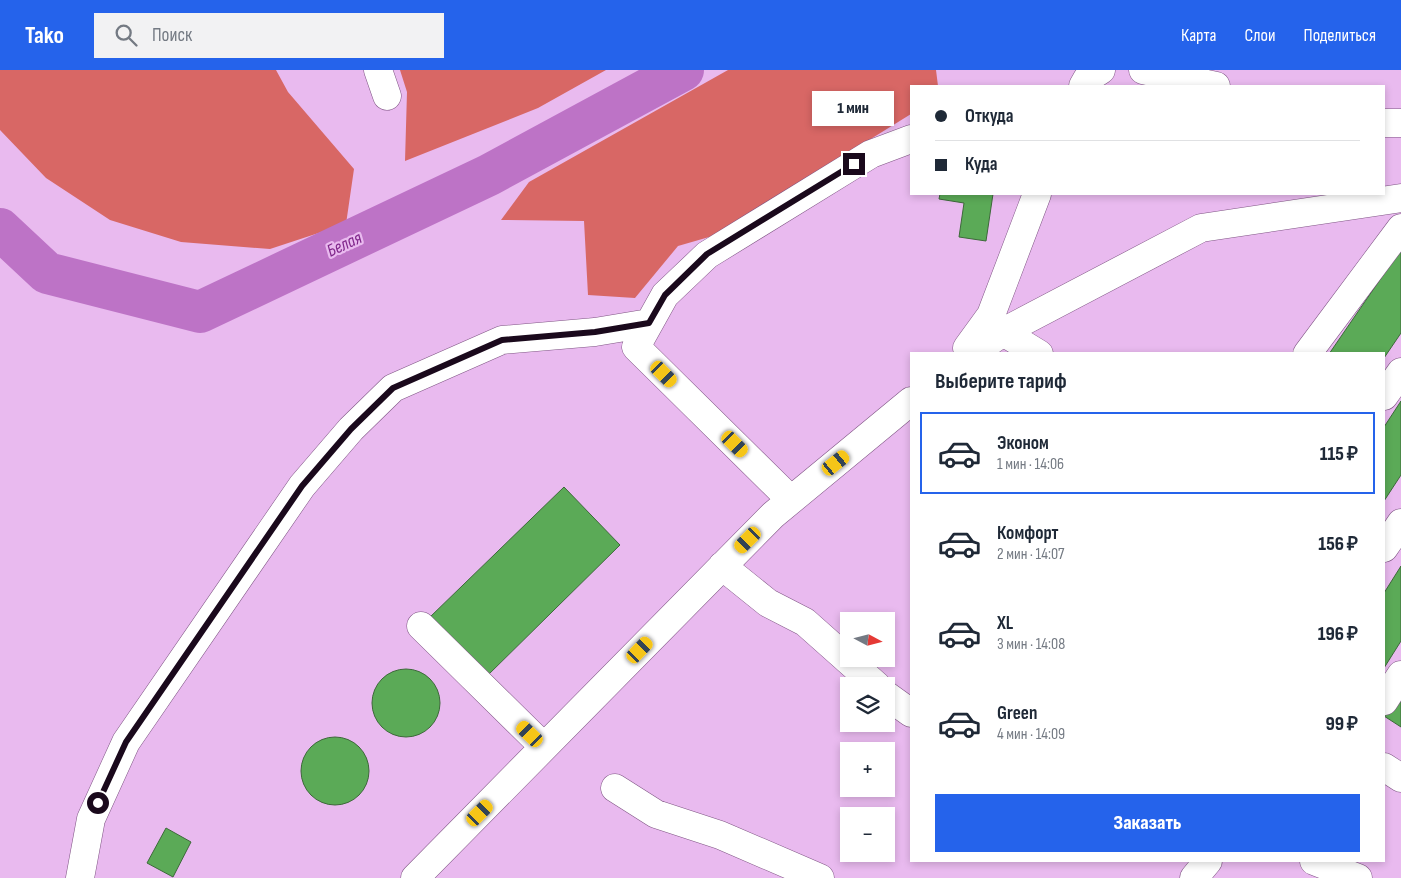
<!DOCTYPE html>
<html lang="ru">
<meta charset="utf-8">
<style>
:root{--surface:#fff;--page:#f2f2f3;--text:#1f2937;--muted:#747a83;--line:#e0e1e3;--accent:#2563eb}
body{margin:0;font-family:"Sofia Sans Condensed",sans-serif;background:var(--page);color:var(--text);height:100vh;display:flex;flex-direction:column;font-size:19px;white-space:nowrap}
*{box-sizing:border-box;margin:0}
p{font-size:16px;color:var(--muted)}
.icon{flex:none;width:28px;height:28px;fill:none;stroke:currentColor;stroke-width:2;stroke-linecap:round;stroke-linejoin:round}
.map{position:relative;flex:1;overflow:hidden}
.details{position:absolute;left:910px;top:282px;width:475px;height:510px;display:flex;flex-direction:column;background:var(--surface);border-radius:0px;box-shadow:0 2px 8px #0003}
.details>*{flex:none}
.top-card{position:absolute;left:910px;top:15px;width:475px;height:110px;border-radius:0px;box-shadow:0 2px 8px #0003;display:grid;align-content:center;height:110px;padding:0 25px;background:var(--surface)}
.needle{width:32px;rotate:97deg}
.fabs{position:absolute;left:840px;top:542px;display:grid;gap:10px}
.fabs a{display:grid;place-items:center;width:55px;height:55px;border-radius:0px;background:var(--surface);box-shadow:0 2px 8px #0003;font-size:25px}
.end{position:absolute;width:22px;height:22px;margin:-11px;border:6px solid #1a091c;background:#fff;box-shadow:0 0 0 2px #fff}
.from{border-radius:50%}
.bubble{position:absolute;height:35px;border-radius:0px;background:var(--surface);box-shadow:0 2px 8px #0003;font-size:16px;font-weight:800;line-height:35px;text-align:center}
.car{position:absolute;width:15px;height:30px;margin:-15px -8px;border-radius:6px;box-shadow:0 0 4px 1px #0007;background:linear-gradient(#f5c518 24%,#345 0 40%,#f5c518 0 76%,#345 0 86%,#f5c518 0)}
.top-card b{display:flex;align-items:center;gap:18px;height:48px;font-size:19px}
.top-card b+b{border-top:1px solid var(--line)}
.top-card i{width:12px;height:12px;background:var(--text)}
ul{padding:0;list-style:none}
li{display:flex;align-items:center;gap:15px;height:82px;margin:0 10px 8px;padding:0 15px;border:2px solid transparent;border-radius:0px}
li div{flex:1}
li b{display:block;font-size:19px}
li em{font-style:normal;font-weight:800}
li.on{border-color:var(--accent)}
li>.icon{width:45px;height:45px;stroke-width:1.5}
h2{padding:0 25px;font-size:22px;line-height:60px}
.action{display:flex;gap:10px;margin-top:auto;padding:10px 25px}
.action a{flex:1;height:58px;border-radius:0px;background:var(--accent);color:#fff;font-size:20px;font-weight:800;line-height:58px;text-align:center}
header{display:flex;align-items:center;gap:30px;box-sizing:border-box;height:70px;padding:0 25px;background:var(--accent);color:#fff}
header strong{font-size:24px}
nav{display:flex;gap:28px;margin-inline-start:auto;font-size:18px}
.search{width:350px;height:45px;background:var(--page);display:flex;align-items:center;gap:12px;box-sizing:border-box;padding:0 18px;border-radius:0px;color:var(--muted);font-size:19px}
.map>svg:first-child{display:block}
.forest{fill:#d86765}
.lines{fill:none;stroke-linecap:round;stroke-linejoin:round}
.river{stroke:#bd73c6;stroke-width:42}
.building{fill:#5baa57;stroke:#3d693a}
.minor-casing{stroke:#7f5584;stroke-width:29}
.minor{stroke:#fff;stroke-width:28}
.route{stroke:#1a091c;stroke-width:6}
.labels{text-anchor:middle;stroke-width:4.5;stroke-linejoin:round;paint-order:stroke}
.water-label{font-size:18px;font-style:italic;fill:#80278b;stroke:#e9baef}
</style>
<header>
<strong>Tako</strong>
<div class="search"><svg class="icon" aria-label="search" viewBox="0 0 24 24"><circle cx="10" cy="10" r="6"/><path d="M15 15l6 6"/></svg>Поиск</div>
<nav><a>Карта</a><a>Слои</a><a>Поделиться</a></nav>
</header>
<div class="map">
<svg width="1401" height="808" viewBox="0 0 1401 808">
<rect width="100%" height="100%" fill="#e9baef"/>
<path class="forest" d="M 0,0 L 276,0 L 288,22 L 354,99 L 346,154 L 270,179 L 181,172 L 110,150 L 46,108 L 0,60 Z
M 400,0 L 606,0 L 538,38 L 405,91 L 407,22 Z
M 728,0 L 936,0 L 938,16 L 911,16 L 911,44 L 716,165 L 678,176 L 635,228 L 588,225 L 584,151 L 501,150 L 529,112 Z"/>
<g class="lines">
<path class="river" d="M 0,159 L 47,203 L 200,242 L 489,105 L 683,0"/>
</g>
<path class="building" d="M 940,124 L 993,124 L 986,171 L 959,167 L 964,133 L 939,129 Z
M 1401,179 L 1401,263 L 1384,288 L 1384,284 L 1329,284 Z
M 1401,331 L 1401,405 L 1384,431 L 1384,357 Z
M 564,417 L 620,475 L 487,606 L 429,548 Z
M 1401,496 L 1401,571 L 1384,598 L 1384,523 Z
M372 633a34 34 0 1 1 68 0a34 34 0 1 1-68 0Z
M 1401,616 L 1401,657 L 1384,646 L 1384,642 Z
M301 701a34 34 0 1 1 68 0a34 34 0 1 1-68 0Z
M 166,758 L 191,772 L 173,807 L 147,793 Z"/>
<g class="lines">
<g class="minor-casing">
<path id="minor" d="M 378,0 L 387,26
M 1143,0 L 1216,16
M 1083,16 L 1087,9 L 1101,0
M 1384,53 L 1401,53
M 1003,262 L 1039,284
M 967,278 L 991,245 L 1037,124
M 972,284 L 1003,262 L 1201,158 L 1401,128
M 1307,284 L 1401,158
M 1384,326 L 1401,302
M 791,430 L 636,277 L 665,225 L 707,185 L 871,84 L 911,69
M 1384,478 L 1401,453
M 722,496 L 768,533 L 805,552 L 877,616
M 421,556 L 544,677
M 886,625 L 911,643
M 1384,631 L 1401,605
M 1384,697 L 1401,708
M 615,718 L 656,744 L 720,765 L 820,808
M 1314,791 L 1358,808
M 80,808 L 91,749 L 126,672 L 302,416 L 351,359 L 393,318 L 502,270 L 595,262 L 649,253
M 415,808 L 773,445 L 911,331
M 1194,808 L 1208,791"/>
</g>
<use href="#minor" class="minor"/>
</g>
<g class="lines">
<path class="route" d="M 98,733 L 126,672 L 302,416 L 351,359 L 393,318 L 502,270 L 595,262 L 649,253 L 665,225 L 707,184 L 854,94"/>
</g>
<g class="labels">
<g class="water-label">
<text transform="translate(344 174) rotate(-25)" y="6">Белая</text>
</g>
</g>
</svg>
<div class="fabs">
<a><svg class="needle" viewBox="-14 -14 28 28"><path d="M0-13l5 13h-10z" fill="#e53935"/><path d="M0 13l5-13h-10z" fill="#747a83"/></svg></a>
<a><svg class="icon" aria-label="layers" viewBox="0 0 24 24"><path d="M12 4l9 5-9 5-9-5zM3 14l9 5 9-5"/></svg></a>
<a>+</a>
<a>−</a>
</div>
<i class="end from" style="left:98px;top:733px"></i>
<i class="end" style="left:854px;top:94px"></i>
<div class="bubble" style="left:812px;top:21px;width:82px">1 мин</div>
<i class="car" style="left:664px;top:304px;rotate:135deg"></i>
<i class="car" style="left:735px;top:374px;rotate:135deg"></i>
<i class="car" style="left:836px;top:393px;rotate:51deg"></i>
<i class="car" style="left:748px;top:470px;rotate:225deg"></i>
<i class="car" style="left:640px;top:580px;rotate:44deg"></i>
<i class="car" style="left:530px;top:664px;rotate:314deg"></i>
<i class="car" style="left:480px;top:743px;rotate:45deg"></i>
<div class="top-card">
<b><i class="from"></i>Откуда</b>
<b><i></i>Куда</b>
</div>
<section class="details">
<h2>Выберите тариф</h2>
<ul>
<li class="on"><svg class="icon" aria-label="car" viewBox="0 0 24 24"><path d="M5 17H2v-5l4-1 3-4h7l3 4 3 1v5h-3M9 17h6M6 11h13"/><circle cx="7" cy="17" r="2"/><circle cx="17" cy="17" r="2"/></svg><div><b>Эконом</b><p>1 мин · 14:06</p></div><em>115 ₽</em></li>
<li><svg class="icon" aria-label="car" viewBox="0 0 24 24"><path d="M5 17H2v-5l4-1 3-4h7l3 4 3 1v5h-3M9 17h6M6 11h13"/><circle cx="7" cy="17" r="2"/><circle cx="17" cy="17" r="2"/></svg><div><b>Комфорт</b><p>2 мин · 14:07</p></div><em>156 ₽</em></li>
<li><svg class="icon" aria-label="car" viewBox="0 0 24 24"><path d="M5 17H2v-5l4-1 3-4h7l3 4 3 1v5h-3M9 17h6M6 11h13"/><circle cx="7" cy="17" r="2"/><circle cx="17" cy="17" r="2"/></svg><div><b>XL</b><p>3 мин · 14:08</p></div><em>196 ₽</em></li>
<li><svg class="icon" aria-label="car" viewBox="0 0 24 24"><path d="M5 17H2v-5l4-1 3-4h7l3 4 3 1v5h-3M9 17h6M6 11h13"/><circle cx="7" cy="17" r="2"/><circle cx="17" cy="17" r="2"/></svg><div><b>Green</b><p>4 мин · 14:09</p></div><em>99 ₽</em></li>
</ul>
<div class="action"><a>Заказать</a></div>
</section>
</div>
